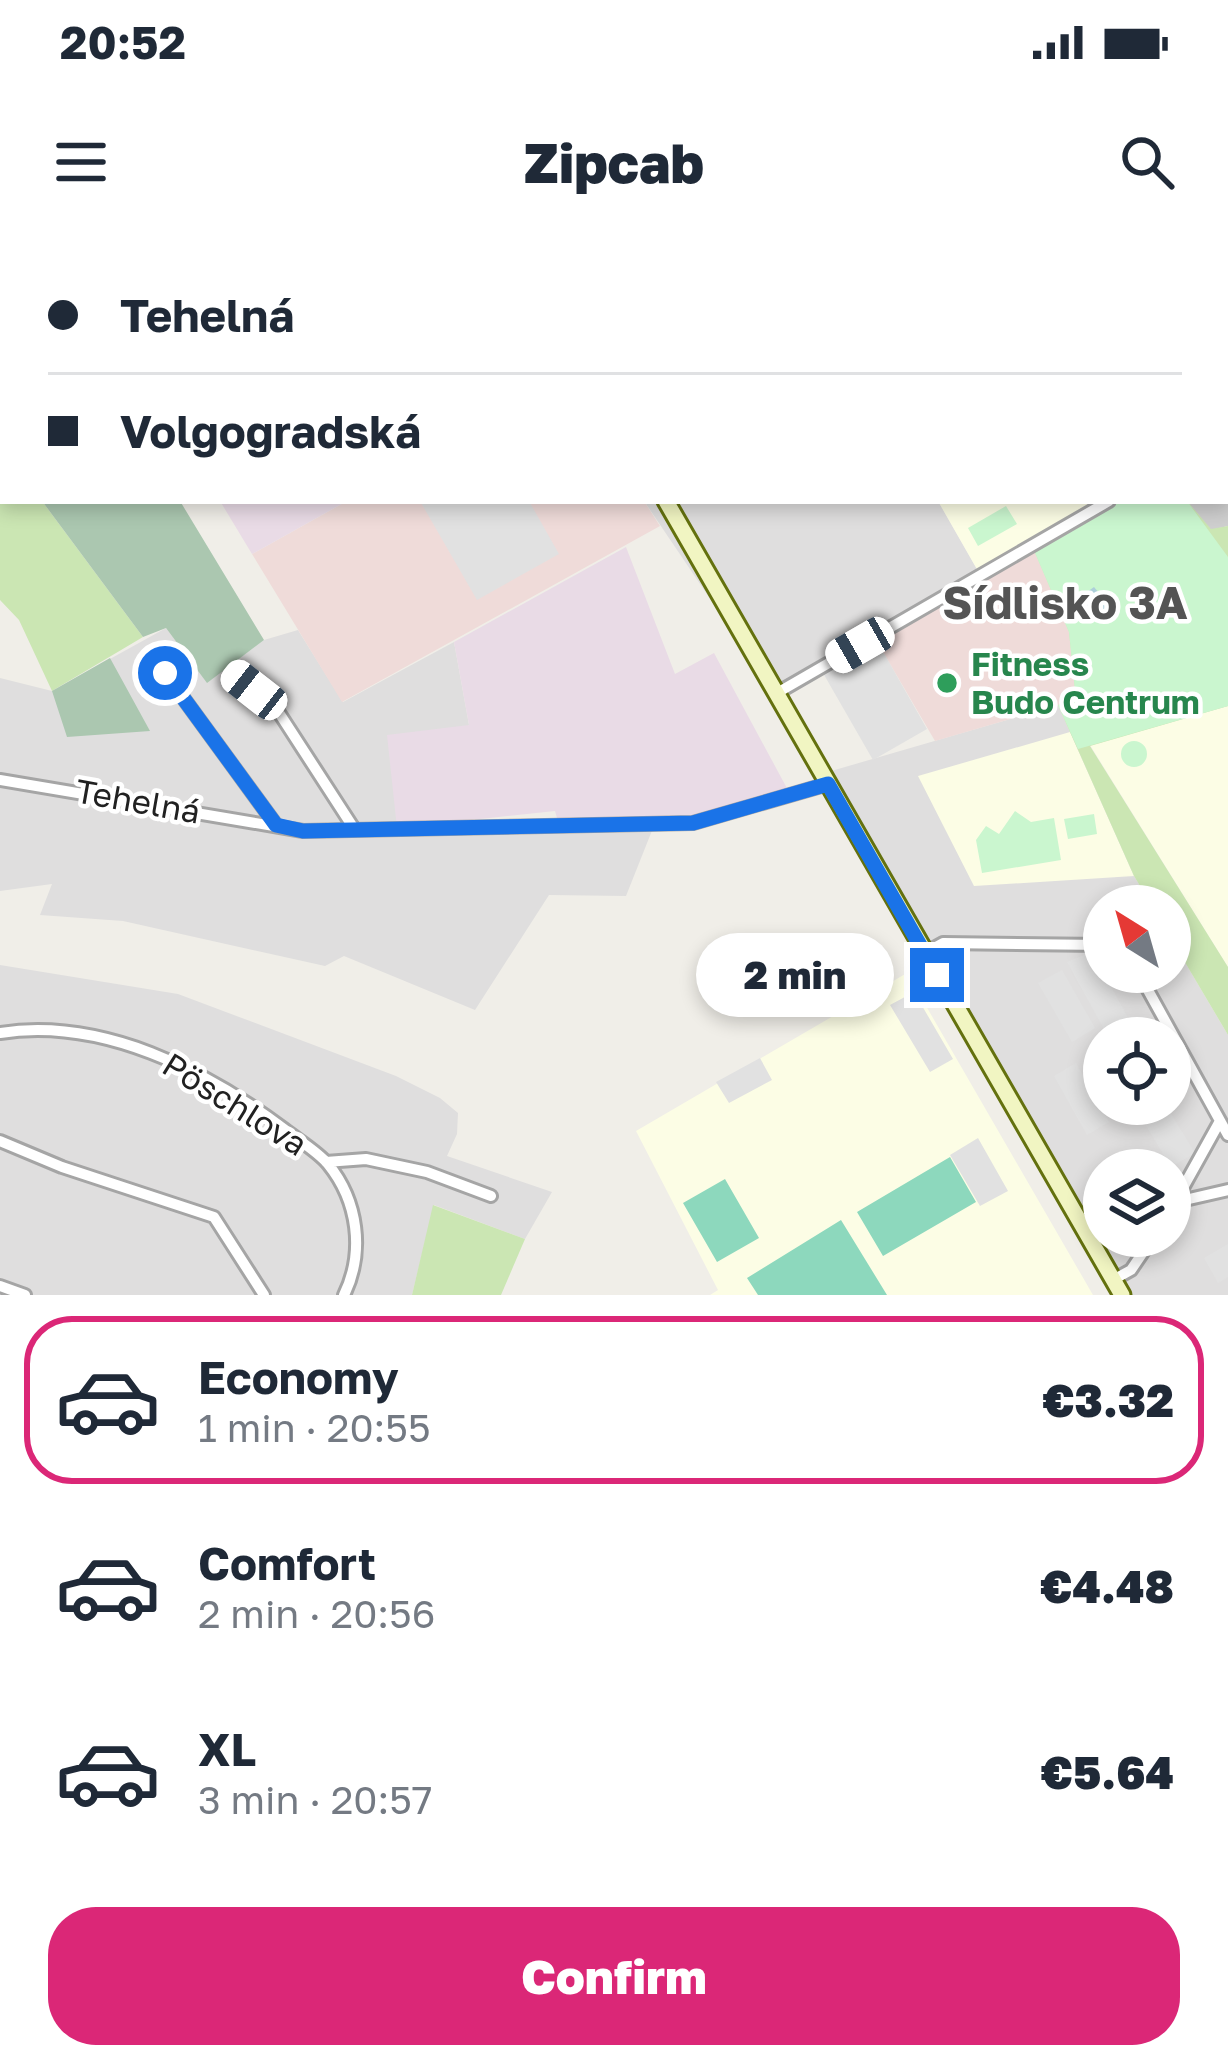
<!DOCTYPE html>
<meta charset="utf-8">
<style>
:root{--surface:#fff;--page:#f2f2f3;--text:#1f2937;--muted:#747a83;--line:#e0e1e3;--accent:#db2777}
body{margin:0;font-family:"Golos Text",sans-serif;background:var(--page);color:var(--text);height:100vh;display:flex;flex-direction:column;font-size:45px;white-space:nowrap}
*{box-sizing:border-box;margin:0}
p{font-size:39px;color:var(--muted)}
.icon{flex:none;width:66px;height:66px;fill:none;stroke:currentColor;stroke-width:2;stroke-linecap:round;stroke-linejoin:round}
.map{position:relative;height:1055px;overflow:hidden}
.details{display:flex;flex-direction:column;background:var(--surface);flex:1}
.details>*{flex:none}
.guide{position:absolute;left:0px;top:0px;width:1230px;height:264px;box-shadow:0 6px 18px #0003;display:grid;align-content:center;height:264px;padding:0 48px;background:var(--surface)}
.needle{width:78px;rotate:323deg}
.fabs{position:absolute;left:1083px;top:645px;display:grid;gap:24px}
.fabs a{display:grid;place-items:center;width:108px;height:108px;border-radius:50%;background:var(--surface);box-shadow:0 6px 18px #0003;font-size:60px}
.end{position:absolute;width:54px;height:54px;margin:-27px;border:15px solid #1a73e8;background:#fff;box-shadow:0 0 0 6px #fff}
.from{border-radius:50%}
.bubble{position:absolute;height:84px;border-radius:42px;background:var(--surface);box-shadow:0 6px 18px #0003;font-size:39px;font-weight:800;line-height:84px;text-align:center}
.car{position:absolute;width:36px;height:72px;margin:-36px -18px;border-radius:15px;box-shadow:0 0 9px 3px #0007;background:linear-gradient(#fff 24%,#345 0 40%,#fff 0 76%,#345 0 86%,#fff 0)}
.guide b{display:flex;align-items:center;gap:42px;height:114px;font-size:45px}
.guide b+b{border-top:3px solid var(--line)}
.guide i{width:30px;height:30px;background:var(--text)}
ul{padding:21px 0 0;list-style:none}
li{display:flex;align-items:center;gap:36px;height:168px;margin:0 24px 18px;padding:0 24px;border:6px solid transparent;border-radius:48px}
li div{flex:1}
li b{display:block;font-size:45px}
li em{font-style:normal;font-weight:800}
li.active{border-color:var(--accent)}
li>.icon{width:108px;height:108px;stroke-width:1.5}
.button{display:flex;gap:24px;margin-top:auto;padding:24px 48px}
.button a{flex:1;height:138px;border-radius:48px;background:var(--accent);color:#fff;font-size:48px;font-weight:800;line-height:138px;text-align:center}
.status{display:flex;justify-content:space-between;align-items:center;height:84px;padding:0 60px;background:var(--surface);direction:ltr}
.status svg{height:33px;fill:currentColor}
header{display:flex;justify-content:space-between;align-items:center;height:156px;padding:0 48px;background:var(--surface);font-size:54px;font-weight:800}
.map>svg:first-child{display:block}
.residential{fill:#dfdede;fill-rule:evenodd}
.commercial{fill:#efdbd9}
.industrial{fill:#e9dbe6}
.education{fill:#fcfde5}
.religious{fill:#cfcfcf}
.grass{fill:#cbe6b3}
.cemetery{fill:#abc7b0}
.park{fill:#caf6cf}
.pitch{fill:#8dd8bd}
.parking{fill:#e1e1e1}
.water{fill:#adcfda}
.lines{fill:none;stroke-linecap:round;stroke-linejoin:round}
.street-casing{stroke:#a5a5a5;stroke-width:16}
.secondary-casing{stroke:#64710e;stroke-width:21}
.street{stroke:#fff;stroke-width:10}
.secondary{stroke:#f1f5c2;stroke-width:15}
.route{stroke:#1a73e8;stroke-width:15}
.leisure-dot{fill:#2e9e5b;stroke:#fff;stroke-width:4.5}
.labels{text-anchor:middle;stroke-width:9;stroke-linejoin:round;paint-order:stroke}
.leisure-label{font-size:33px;font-weight:bold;fill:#27864d;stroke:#fff;text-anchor:start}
.street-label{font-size:33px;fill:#212121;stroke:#fff}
.district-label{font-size:45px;font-weight:bold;fill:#545454;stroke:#fff}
</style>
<div class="status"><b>20:52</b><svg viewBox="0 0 49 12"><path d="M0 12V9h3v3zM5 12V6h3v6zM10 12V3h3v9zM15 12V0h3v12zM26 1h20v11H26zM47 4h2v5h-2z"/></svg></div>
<header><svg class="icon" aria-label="menu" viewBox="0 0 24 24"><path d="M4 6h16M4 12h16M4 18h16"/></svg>Zipcab<svg class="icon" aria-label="search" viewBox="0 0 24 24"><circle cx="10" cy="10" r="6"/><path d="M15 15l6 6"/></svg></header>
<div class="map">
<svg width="1228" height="1055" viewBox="0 0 1228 1055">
<rect width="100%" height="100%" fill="#f0eee8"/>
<path class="residential" d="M 0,0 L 71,3 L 3,3 L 0,155 Z
M 644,261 L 938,261 L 982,338 L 777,458 Z
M 166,388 L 207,442 L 264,400 L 298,390 L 343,462 L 454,402 L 469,485 L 397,587 L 655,583 L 626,656 L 549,655 L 475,770 L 344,716 L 325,726 L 123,681 L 40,675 L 52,644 L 0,651 L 0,438 L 52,451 Z
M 1058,465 L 1134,636 L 1152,666 L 1104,666 L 1104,732 L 1170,732 L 1170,697 L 1228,795 L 1228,1055 L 1119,1055 L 821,534 ZM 1104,798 L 1170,798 L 1170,864 L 1104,864 ZM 1104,930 L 1170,930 L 1170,996 L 1104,996 Z
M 0,725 L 178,754 L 396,836 L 440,858 L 458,873 L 457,894 L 447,916 L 552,952 L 525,999 L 434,965 L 412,1055 L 0,1055 Z"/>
<path class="commercial" d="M 347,261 L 644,261 L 660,286 L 342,462 L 252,314 Z
M 1033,308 L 1069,392 L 1076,460 L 935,501 L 876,400 Z"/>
<path class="industrial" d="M 69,0 L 399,0 L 400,3 L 71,3 Z
M 220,261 L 347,261 L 252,314 Z
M 626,307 L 675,434 L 714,413 L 789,552 L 696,577 L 557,578 L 555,571 L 397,588 L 387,495 L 469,485 L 454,402 Z"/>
<path class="education" d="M 938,261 L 1112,261 L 982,338 Z
M 1228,466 L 1228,727 L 1090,505 Z
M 1070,492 L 1134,636 L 974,646 L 918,536 Z
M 907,733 L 1093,1055 L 710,1055 L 718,1050 L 636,891 Z"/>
<path class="religious" d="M 1228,134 L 1228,286 L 1211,290 L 1187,261 L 1227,261 Z"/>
<path class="grass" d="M 0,204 L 3,261 L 42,261 L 143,397 L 52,451 L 19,380 L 0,360 Z
M 1187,261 L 1211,289 L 1228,286 L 1228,466 L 1090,506 L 1228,727 L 1228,795 L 1170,697 L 1170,666 L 1152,666 L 1134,636 L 1058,465 L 1076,459 L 1069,392 L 1033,308 Z
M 433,965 L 525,999 L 501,1055 L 412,1055 Z"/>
<path class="cemetery" d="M 42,261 L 180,261 L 264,400 L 207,443 L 166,388 L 143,397 Z
M 110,418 L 150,491 L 67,497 L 52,451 Z"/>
<path class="park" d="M 1112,261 L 1187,261 L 1228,317 L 1228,466 L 1078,509 L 1058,465 L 1076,459 L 1069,392 L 1033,308 Z
M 1006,266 L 1017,284 L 978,306 L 968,288 Z
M1121 514a13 13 0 1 1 26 0a13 13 0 1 1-26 0Z
M 1015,571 L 1031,582 L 1054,578 L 1061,620 L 982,633 L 976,600 L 986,586 L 999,594 Z
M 1094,574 L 1097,594 L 1068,599 L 1064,579 Z"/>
<path class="pitch" d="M 950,917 L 976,962 L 883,1016 L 857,972 Z
M 725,939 L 759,998 L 717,1022 L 683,963 Z
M 841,980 L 887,1055 L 758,1055 L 747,1038 Z"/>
<path class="parking" d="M 420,261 L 529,261 L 559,314 L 477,360 Z
M 877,401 L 927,489 L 873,520 L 823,433 Z
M 1092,712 L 1139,798 L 1109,798 L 1067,722 Z
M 1062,730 L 1095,788 L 1072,802 L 1038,743 Z
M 914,752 L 953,819 L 930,832 L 890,765 Z
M 760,818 L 772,840 L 729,863 L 716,842 Z
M 1076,823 L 1109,882 L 1087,895 L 1054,836 Z
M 1145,864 L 1165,864 L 1195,913 L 1171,927 L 1136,869 Z
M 978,898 L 1008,951 L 980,966 L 950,915 Z
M 1228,1004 L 1228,1037 L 1218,1043 L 1204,1018 Z"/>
<path class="water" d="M 1094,347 L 1113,370 L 1102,380 L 1093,376 L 1079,358 Z"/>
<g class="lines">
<g class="street-casing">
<path id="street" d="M 583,3 L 585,0
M 853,3 L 855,0
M 0,27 L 3,32
M 165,433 L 276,585
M 235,434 L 274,465 L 353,587
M 777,453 L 1109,261
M 0,540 L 303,591 L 693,583 L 828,544
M 925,713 L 943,703 L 1104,705
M 1138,732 L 1228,895
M 0,793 C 101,777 206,830 284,889 C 298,900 317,911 328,924 C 358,961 365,1012 344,1055
M 0,901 L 62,927 L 214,977 L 264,1055
M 326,922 L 366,919 L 427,932 L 491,956
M 1176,962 L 1228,950
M 1170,971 L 1220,881
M 1113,1040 L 1131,1030 L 1154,996
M 0,1046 L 25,1055"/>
</g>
<g class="secondary-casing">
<path id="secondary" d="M 515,0 L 517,3
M 666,261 L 1122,1055"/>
</g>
<use href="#street" class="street"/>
<use href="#secondary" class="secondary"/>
</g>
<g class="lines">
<path class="route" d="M 165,433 L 276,585 L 303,591 L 693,583 L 828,544 L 937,735"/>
</g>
<circle class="leisure-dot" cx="947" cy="443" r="12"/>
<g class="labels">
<g class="leisure-label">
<text x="971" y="436">Fitness<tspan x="971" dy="38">Budo Centrum</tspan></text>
</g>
<g class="street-label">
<text transform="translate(138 561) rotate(10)" y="12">Tehelná</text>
<text transform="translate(235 864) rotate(32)" y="12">Pöschlova</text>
</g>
<g class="district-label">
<text x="1065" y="379">Sídlisko 3A</text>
</g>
</g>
</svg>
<div class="fabs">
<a><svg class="needle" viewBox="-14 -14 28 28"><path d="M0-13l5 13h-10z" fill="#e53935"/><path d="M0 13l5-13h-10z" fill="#747a83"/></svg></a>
<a><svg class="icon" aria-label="locate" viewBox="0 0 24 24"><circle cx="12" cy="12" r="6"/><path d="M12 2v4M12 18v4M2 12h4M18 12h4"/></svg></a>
<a><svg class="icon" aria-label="layers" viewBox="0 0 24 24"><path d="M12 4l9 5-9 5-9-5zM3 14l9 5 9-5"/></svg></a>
</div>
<i class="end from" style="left:165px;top:433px"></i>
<i class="end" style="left:937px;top:735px"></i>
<div class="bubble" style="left:696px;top:693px;width:198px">2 min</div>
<i class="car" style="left:860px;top:405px;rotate:240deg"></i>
<i class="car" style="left:254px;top:450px;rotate:308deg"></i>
<div class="guide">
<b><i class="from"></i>Tehelná</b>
<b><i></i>Volgogradská</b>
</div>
</div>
<section class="details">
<ul>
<li class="active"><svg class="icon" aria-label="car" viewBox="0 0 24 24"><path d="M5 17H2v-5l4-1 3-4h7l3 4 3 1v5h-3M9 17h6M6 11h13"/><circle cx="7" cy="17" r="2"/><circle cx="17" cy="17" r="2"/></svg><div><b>Economy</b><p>1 min · 20:55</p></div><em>€3.32</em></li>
<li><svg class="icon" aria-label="car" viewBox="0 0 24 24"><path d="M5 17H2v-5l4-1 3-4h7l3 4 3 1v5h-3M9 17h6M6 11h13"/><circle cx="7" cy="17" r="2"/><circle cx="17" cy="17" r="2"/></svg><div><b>Comfort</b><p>2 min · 20:56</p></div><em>€4.48</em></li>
<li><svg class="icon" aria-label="car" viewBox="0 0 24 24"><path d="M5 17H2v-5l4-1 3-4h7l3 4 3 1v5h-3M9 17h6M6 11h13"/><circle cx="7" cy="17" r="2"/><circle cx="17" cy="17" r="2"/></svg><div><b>XL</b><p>3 min · 20:57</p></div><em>€5.64</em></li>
</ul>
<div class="button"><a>Confirm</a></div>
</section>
